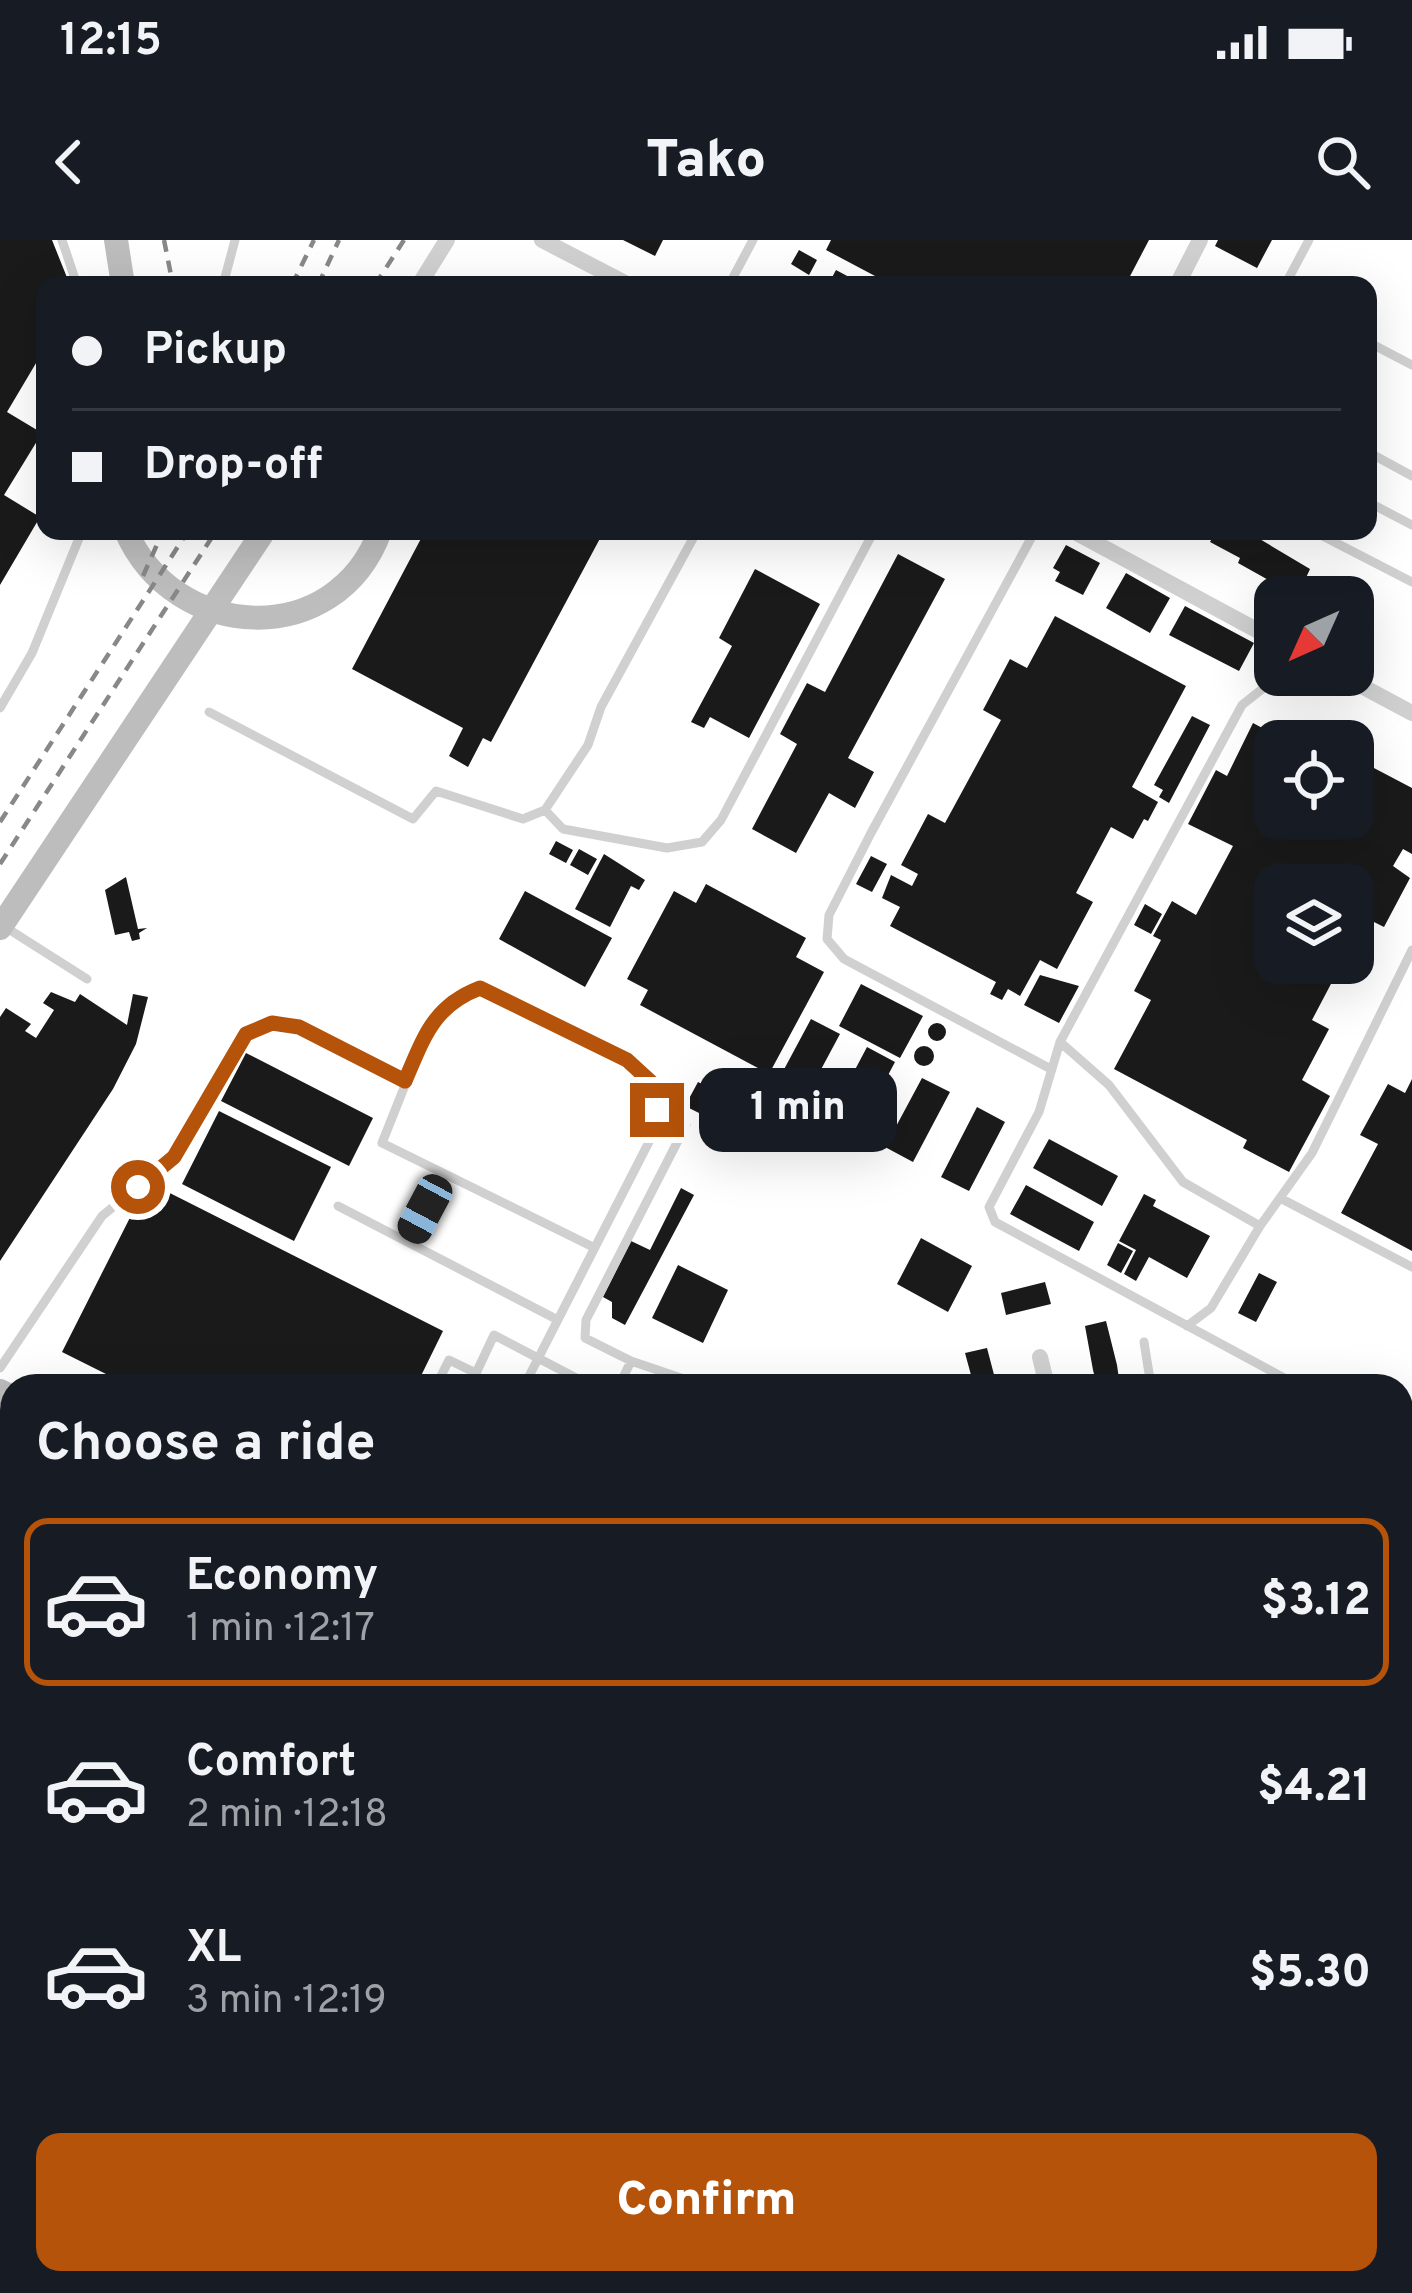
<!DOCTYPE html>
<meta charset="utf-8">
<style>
:root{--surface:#171b24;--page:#242831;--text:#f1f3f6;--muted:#9ea1a6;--line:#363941;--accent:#b45309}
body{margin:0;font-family:Overpass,sans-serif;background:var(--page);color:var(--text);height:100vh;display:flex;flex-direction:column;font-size:45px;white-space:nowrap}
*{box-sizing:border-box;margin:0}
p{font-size:39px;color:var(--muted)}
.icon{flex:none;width:66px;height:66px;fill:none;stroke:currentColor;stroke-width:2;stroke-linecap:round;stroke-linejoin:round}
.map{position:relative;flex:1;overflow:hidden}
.drawer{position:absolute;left:0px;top:1134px;width:1413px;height:921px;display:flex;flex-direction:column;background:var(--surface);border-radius:36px 36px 0 0;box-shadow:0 12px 48px #0002}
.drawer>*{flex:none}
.top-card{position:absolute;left:36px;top:36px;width:1341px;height:264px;border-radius:24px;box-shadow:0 12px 48px #0002;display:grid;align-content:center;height:264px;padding:0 36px;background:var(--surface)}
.needle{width:78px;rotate:225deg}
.buttons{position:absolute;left:1254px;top:336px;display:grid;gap:24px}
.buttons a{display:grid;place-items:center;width:120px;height:120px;border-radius:24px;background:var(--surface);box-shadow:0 12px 48px #0002;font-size:60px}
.end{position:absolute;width:54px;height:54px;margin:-27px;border:15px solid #b45309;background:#fff;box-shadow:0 0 0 6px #fff}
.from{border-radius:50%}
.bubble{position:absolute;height:84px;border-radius:24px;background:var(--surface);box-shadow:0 12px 48px #0002;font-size:39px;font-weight:800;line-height:84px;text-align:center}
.car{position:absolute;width:36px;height:72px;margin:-36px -18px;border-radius:15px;box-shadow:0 0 9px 3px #0007;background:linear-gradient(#222 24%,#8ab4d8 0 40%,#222 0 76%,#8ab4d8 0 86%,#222 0)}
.top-card b{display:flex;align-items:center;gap:42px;height:114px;font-size:45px}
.top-card b+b{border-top:3px solid var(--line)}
.top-card i{width:30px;height:30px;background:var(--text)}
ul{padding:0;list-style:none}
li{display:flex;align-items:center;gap:36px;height:168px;margin:0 24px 18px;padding:0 12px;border:6px solid transparent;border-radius:24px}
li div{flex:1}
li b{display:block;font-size:45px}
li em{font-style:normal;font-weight:800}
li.current{border-color:var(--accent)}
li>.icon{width:108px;height:108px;stroke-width:1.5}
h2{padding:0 36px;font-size:54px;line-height:144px}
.cta{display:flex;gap:24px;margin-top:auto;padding:24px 36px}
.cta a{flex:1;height:138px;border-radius:24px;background:var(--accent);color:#fff;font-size:48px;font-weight:800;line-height:138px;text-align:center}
.status{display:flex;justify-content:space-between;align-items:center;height:84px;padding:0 60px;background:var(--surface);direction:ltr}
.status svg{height:33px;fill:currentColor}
header{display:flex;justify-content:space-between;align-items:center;height:156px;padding:0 36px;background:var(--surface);font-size:54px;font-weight:800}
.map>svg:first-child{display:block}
.building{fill:#1a1a1a}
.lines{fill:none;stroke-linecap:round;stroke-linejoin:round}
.lane{stroke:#d0d0d0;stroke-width:9}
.street{stroke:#d0d0d0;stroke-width:16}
.secondary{stroke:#bdbdbd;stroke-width:24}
.rail{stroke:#888;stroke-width:4.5;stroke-dasharray:12 9;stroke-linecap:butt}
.route{stroke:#b45309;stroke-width:15}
</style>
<div class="status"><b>12:15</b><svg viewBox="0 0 49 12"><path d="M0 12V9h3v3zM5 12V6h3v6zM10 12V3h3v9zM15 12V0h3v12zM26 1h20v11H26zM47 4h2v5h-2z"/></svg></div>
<header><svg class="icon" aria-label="back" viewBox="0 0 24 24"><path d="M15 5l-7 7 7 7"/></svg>Tako<svg class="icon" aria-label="search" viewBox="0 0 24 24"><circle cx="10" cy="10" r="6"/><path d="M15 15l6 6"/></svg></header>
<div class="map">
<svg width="1412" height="2053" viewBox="0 0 1412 2053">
<rect width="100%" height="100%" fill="#fff"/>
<path class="building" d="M 0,0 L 52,0 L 70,45 L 45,45 L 45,108 L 7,172 L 42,193 L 4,255 L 40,277 L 0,345 Z
M 623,0 L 663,0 L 655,16 Z
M 831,0 L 1149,0 L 1128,40 L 1136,45 L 892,45 L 826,10 Z
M 1218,0 L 1272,0 L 1257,28 L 1215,6 Z
M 799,10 L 817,20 L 809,35 L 791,24 Z
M 836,30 L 864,45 L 828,45 Z
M 425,291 L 604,291 L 491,502 L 483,498 L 468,527 L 449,516 L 463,488 L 352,429 Z
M 1216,291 L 1253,295 L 1310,329 L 1300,351 L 1293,347 L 1290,352 L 1238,323 L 1240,318 L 1210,302 Z
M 1066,305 L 1100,323 L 1083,355 L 1055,341 L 1060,332 L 1053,328 Z
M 898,314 L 945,339 L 848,518 L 874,532 L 855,568 L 829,553 L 796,613 L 752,589 L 797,504 L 780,494 L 807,443 L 825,452 Z
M 755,329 L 820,364 L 749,498 L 710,477 L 704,488 L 691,482 L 732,406 L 719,398 Z
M 1126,333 L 1170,358 L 1150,393 L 1106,368 Z
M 1185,366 L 1254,403 L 1239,431 L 1169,395 Z
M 1055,376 L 1186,446 L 1132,547 L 1158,562 L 1148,581 L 1144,579 L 1133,599 L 1111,587 L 1076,653 L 1093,662 L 1057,729 L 1040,720 L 1020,756 L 1008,749 L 1002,760 L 990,754 L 996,742 L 890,686 L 900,667 L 882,658 L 891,635 L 912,646 L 918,634 L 901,625 L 928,574 L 945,583 L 1001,480 L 983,470 L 1010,419 L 1027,428 Z
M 1192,476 L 1210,485 L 1169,563 L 1159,557 L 1163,550 L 1154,545 Z
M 1253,483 L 1275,495 L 1275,579 L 1353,579 L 1353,517 L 1412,548 L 1412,614 L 1403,609 L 1393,626 L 1410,638 L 1384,687 L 1366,678 L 1353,702 L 1353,645 L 1275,645 L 1275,723 L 1342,723 L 1312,780 L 1329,789 L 1302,840 L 1330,856 L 1289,932 L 1243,908 L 1247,900 L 1114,829 L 1151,760 L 1134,751 L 1161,700 L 1153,696 L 1172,661 L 1196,675 L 1233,606 L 1188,584 L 1216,530 L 1227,536 Z
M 1297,487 L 1323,501 L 1289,501 Z
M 556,601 L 573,610 L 566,623 L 549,614 Z
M 579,609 L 597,619 L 588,635 L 570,625 Z
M 604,614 L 645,640 L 639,650 L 631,646 L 610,687 L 575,669 Z
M 871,616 L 887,624 L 872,652 L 856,644 Z
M 126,637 L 138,689 L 147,688 L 139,693 L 140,699 L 132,701 L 129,692 L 115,695 L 105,650 Z
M 706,644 L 806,698 L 796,717 L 824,732 L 769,834 L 640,765 L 648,750 L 627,739 L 674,651 L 696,663 Z
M 525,651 L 612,698 L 585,747 L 499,699 Z
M 1145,664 L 1162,674 L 1151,694 L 1134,685 Z
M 1040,735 L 1079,746 L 1059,783 L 1024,765 Z
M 861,744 L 923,776 L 900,818 L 839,786 Z
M 51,752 L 75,762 L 80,754 L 127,785 L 133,754 L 148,757 L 136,804 L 113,849 L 0,1021 L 0,777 L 6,768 L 31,784 L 25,791 L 36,798 L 54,770 L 43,763 Z
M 811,779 L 840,794 L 803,863 L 774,848 Z
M928 792a9 9 0 1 1 18 0a9 9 0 1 1-18 0Z
M914 816a10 10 0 1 1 20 0a10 10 0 1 1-20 0Z
M 867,807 L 895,822 L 858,892 L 830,877 Z
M 246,813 L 373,878 L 349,926 L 221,861 Z
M 922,838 L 950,852 L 913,922 L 885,907 Z
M 1412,839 L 1412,1011 L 1341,973 L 1378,904 L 1360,895 L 1388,844 L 1405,853 Z
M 698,842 L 712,849 L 699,873 L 685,866 Z
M 977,867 L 1005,882 L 969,951 L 941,937 Z
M 219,871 L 331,927 L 294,1001 L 182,944 Z
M 1049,899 L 1118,936 L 1102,966 L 1033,928 Z
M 148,942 L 443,1091 L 416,1146 L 130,1146 L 62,1112 Z
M 1026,945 L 1094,982 L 1079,1011 L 1010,974 Z
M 681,948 L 694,955 L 625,1085 L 612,1078 L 612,1062 L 603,1057 L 631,1001 L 650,1010 Z
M 1144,954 L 1156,960 L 1153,966 L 1210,996 L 1187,1038 L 1149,1017 L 1136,1041 L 1124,1034 L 1136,1010 L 1119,1001 Z
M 921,998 L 972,1026 L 948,1072 L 897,1044 Z
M 1118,1003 L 1133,1011 L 1121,1033 L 1107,1025 Z
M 678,1025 L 728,1050 L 703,1103 L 652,1078 Z
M 1259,1033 L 1277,1042 L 1256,1082 L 1238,1073 Z
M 1045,1042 L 1051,1064 L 1006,1075 L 1001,1053 Z
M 1106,1081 L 1117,1125 L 1120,1146 L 1097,1146 L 1093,1130 L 1085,1086 Z
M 987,1108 L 997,1146 L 974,1146 L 965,1113 Z
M 0,1218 L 12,1224 L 12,1266 L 0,1289 Z
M 0,1483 L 12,1489 L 12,1575 L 0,1569 Z
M 1401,1611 L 1412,1616 L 1412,1642 L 1401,1636 Z
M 1401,1708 L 1412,1712 L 1412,1738 L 1401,1732 Z
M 1402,1831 L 1412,1836 L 1412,1861 L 1401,1855 Z
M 1401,1898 L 1412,1904 L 1412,1936 L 1401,1930 Z
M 1401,1993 L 1412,1999 L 1412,2037 L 1401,2031 Z
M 499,2043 L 523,2043 L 518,2053 L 494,2053 Z
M 655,2043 L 685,2043 L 680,2053 L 650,2053 Z
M 854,2043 L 880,2043 L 874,2053 L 849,2053 Z
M 1090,2043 L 1109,2043 L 1113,2045 L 1109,2053 L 1085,2053 Z
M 1240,2043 L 1309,2043 L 1328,2053 L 1259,2053 Z"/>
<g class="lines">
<path class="lane" d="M 62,0 L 77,45
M 223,45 L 235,0
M 729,45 L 753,0
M 1285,45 L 1309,0
M 1368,102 L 1412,125
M 1368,212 L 1412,236
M 1368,262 L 1412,285
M 697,291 L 601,467 L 588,505 L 545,570 L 563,589 L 667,608 L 702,602 L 721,580 L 874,291
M 1035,291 L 871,593 L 829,675 L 827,699 L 844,719 L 1049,828
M 1313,291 L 1412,342
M 1280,435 L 1242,465 L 1060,802 L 1109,845 L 1183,942 L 1260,986 L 1312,913 L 1412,710
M 0,468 L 32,413 L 82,291
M 209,472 L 413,579 L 436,551 L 523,579 L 545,570
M 2,685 L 87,739
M 1060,802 L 1039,872 L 989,967 L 995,982 L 1299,1146
M 1280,958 L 1412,1027
M 338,966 L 556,1079
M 408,1001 L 442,936
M 1187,1086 L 1211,1068 L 1260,986
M 1144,1102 L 1151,1146
M 631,1121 L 681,1138
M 0,1128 L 102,976 L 174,917 L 246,794 L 272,783 L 299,787 L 405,841
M 436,1146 L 449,1120 L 476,1133
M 470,1146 L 494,1095 L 582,1141 L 579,1146
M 524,1146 L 652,896 C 656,878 660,857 649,840 C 628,809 518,767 480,749 L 451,760 L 425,795 L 382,903 L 593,1007
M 619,1146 L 631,1121 L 585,1098 L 586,1080 L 686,885
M 1401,1196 L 1412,1193
M 0,1323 L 12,1300
M 0,1445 L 12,1420
M 0,1458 L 12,1464
M 1408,1684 L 1412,1686
M 0,1700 L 12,1707
M 0,1926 L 12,1932
M 199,2043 L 220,2053
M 307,2043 L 329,2053
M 558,2053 L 560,2047"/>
<path class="street" d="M 542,0 L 629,45
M 419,45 L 447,0
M 1177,45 L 1200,0
M 1073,291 L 1275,400
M 1341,435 L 1412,473
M 1040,1117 L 1047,1146
M 1401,1334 L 1412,1340
M 1401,1431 L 1412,1410
M 1401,1563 L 1412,1569
M 1401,1781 L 1412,1787
M 1401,1956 L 1412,1963
M 970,2043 L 990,2053
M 1358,2043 L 1385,2053
M 601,2053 L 606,2043"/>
<path class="secondary" d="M 116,0 L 123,45
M 126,291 C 174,402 336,411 380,291
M 0,688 L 264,291
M 0,1151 L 12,1157
M 119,2053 L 124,2043"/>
<path class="rail" d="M 164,0 L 173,45
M 292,45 L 314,0
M 318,45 L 339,0
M 375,45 L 404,0
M 143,336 L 163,291
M 0,582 L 188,291
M 0,624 L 216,291"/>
</g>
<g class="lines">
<path class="route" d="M 138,947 L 174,917 L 246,794 L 272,783 L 299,787 L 405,841 C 424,797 433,766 480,748 L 627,820 L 651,842 L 657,870"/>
</g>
</svg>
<div class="buttons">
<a><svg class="needle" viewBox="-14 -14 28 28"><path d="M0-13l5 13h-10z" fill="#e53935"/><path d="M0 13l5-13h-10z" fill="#9ea1a6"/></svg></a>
<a><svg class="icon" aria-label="locate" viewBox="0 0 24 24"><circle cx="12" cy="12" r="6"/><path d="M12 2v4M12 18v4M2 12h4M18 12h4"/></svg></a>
<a><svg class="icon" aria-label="layers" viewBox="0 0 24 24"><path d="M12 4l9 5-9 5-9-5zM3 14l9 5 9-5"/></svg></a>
</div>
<i class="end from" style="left:138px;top:947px"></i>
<i class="end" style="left:657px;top:870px"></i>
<div class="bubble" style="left:699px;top:828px;width:198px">1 min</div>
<i class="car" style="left:425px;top:969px;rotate:208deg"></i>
<div class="top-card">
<b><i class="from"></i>Pickup</b>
<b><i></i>Drop-off</b>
</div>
<section class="drawer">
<h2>Choose a ride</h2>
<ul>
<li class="current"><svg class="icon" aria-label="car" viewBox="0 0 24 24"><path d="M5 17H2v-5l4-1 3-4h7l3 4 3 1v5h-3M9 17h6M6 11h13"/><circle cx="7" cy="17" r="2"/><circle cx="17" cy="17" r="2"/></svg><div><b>Economy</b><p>1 min · 12:17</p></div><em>$3.12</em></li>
<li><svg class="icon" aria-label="car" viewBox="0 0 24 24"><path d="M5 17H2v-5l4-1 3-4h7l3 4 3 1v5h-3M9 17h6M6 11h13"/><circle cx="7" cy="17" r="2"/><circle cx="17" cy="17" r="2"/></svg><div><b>Comfort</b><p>2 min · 12:18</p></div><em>$4.21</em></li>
<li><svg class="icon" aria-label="car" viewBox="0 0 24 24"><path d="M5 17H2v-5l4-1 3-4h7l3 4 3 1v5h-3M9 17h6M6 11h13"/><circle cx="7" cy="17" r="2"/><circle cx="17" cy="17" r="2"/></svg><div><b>XL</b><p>3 min · 12:19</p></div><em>$5.30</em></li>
</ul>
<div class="cta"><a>Confirm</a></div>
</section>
</div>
